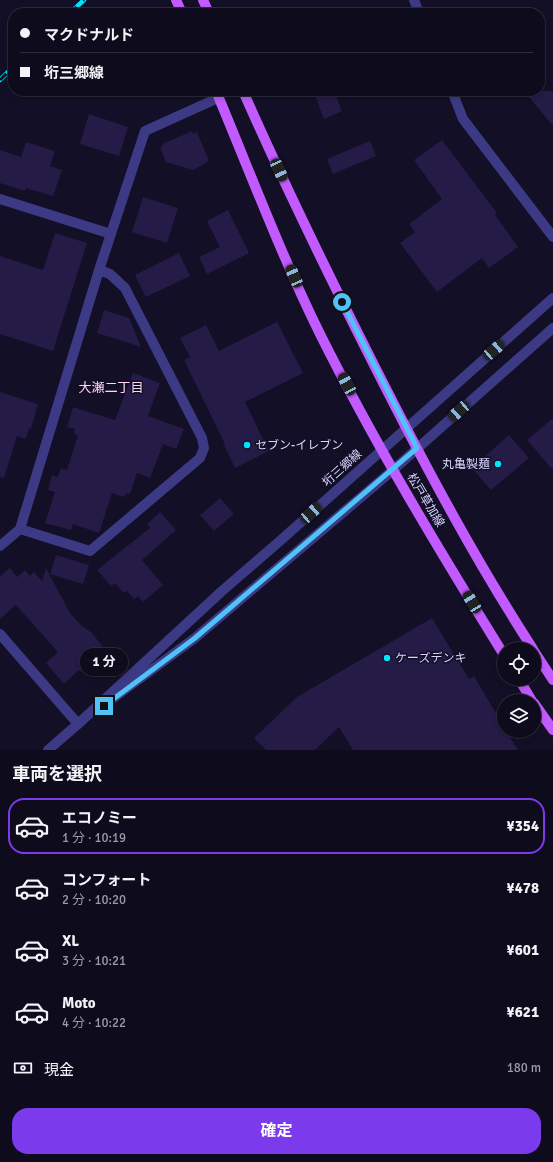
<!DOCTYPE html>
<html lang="ja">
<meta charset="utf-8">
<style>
:root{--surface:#0e0b1c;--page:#1c1929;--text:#f1f3f6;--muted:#9b9ba3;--line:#2e2b3b;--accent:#7c3aed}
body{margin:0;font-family:Signika,"Noto Sans JP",sans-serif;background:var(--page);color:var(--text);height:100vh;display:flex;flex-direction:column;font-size:15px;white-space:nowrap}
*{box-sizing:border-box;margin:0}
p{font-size:13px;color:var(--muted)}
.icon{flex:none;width:22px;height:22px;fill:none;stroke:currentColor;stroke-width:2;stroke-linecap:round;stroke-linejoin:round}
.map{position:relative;height:750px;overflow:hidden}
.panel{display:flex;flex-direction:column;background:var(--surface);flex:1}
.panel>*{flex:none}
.banner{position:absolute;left:8px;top:8px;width:537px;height:88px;border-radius:16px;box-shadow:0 2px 6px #0003,0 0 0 1px var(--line);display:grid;align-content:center;height:88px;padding:0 12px;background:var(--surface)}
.buttons{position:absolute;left:497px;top:642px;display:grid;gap:8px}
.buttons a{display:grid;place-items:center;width:44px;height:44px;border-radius:50%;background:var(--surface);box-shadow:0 2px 6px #0003,0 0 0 1px var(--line);font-size:20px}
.end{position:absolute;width:18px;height:18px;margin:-9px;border:5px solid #4fc3f7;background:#111;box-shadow:0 0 0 2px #111}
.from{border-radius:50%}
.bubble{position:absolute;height:28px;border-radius:14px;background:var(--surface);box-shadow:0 2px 6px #0003,0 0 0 1px var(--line);font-size:13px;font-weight:700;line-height:28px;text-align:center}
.car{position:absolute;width:12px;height:24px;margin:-12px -6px;border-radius:5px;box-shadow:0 0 3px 1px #0007;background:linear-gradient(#222 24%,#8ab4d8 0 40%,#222 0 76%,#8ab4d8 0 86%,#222 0)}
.banner b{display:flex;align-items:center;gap:14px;height:38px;font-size:15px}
.banner b+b{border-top:1px solid var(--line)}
.banner i{width:10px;height:10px;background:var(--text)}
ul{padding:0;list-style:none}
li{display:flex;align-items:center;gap:12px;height:56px;margin:0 8px 6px;padding:0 4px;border:2px solid transparent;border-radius:16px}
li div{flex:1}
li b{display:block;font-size:15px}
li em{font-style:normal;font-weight:700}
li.active{border-color:var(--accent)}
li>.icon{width:36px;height:36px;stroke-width:1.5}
h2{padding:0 12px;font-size:18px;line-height:48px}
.pay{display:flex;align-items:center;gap:10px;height:44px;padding:0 12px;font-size:15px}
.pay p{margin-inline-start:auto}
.primary-button{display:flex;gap:8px;margin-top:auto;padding:8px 12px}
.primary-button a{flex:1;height:46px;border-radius:16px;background:var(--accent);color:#fff;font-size:16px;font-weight:700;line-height:46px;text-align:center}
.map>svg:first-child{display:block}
.building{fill:#241b47}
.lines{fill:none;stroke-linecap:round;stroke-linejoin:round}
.minor{stroke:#3d3a85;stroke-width:10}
.tertiary{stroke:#3d3a85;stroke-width:10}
.primary{stroke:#c25bff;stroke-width:10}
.rail-casing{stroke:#00e5ff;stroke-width:4.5}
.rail{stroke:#130f26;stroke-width:3;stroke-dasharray:9;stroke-linecap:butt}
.route{stroke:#4fc3f7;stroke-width:5}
.poi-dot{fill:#00e5ff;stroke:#130f26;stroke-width:1.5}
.labels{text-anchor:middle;stroke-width:3;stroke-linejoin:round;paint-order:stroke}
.poi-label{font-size:12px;fill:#d9d4ff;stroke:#130f26;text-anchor:start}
.street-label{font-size:12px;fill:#d9d4ff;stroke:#130f26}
.neighbourhood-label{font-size:13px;fill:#ffd6f0;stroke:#130f26}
</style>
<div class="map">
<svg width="553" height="750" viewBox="0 0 553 750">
<rect width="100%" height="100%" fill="#130f26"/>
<path class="building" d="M 313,91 L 334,91 L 342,111 L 324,119 Z
M 524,91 L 553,91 L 553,126 Z
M 89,114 L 128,127 L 119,156 L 80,144 Z
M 192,131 L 193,134 L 197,132 L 209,161 L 193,170 L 166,162 L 160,148 L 163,146 L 162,144 Z
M 442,140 L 497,213 L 495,215 L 518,247 L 489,268 L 482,258 L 437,292 L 400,243 L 415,232 L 409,224 L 442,199 L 414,160 Z
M 370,141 L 376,156 L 333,174 L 327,159 Z
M 26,142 L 55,151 L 50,166 L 62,170 L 53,196 L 26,188 L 25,191 L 0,183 L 0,150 L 21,157 Z
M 143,197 L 178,208 L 167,243 L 132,232 Z
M 228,210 L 249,253 L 207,274 L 199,257 L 220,247 L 207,221 Z
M 55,233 L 87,243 L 53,351 L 0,334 L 0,256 L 43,270 Z
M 179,253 L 190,276 L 146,297 L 135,275 Z
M 104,310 L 129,318 L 141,347 L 97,333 Z
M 277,322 L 303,373 L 245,402 L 269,451 L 235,468 L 223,443 L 225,444 L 184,360 L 190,357 L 180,338 L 206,325 L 219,351 Z
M 133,373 L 160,383 L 148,416 L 184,429 L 176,449 L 163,444 L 150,478 L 137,473 L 130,494 L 126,493 L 124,497 L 112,493 L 99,533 L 73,524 L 71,530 L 45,523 L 55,492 L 48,490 L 52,475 L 58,477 L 61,468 L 67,470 L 78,435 L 74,434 L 75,429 L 67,427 L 73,407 L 115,420 Z
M 0,392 L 38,404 L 31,429 L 29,428 L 26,439 L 17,436 L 4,478 L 0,477 Z
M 553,418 L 553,470 L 527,440 Z
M 509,435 L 529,458 L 491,490 L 472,468 Z
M 220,498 L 234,514 L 214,531 L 200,515 Z
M 160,512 L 176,530 L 142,560 L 163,585 L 143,602 L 138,596 L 134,599 L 127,591 L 124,593 L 115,583 L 111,586 L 97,570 L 150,528 L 147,524 Z
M 56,555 L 89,565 L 83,584 L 50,574 Z
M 10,568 L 17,577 L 25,570 L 30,576 L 34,572 L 42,581 L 46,568 L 70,613 L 82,626 L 91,632 L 101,644 L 106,653 L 93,665 L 91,662 L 80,672 L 79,670 L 64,684 L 46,663 L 58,652 L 16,605 L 0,619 L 0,576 Z
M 432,618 L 469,679 L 474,676 L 504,727 L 504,731 L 506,731 L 518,750 L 353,750 L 339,727 L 315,750 L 266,750 L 254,738 L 297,697 Z"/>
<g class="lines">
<path class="minor" d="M 414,0 L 419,13
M 452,91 L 463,119 L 553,237
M 0,199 L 111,234
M 20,529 L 90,551 L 200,458 L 204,448 L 202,438 L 125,288 L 110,274 L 99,270
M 0,546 L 20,529 L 99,270 L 145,131 L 218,98
M 0,634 L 78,724"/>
<path class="tertiary" d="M 112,699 L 195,638 L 393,470 L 553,328
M 48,750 L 78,724 L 222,591 L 281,540 L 553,298"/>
<path class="primary" d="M 176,0 L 182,13
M 203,0 L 209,13
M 216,91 C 250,172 281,255 320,334 C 375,444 439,550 504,655
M 243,91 C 284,184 328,274 374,365 C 423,462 474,558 533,649
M 534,651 L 553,680
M 519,679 L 532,701
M 534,703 L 553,730"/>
<g class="rail-casing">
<path id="rail" d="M 70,13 L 84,0
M 0,80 L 13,67"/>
</g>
<use href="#rail" class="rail"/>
</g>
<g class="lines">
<path class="route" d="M 104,706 L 195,638 L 417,448 L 342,302"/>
</g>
<g class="poi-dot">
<circle cx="247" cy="445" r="4"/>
<circle cx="498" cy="464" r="4"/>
<circle cx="387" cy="658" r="4"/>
</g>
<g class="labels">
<g class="poi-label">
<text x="255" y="449">セブン-イレブン</text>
<text x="490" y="468" text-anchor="end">丸亀製麺</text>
<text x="395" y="662">ケーズデンキ</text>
</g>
<g class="street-label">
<text transform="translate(342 468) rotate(-42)" y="4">垳三郷線</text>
<text transform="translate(426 500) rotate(59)" y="4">松戸草加線</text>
</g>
<g class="neighbourhood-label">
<text x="111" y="392">大瀬二丁目</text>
</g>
</g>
</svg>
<div class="buttons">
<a><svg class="icon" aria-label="locate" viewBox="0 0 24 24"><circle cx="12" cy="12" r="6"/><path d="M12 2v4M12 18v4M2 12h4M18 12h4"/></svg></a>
<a><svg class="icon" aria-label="layers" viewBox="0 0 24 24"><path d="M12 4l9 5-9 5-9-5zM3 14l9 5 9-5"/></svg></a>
</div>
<i class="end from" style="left:342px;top:302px"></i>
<i class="end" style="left:104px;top:706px"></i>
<div class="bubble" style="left:80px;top:648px;width:48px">1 分</div>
<i class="car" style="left:279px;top:170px;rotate:155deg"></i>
<i class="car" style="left:294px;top:276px;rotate:336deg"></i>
<i class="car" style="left:494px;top:350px;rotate:49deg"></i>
<i class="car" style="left:347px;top:384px;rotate:332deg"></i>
<i class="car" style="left:459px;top:411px;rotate:228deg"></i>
<i class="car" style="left:311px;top:513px;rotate:48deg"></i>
<i class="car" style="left:472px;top:602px;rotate:329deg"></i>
<div class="banner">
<b><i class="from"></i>マクドナルド</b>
<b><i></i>垳三郷線</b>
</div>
</div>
<section class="panel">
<h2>車両を選択</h2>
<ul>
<li class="active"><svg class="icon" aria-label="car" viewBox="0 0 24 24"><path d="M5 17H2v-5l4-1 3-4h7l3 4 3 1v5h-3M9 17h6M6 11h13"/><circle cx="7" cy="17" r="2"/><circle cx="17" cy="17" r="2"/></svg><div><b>エコノミー</b><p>1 分 · 10:19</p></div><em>¥354</em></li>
<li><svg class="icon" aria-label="car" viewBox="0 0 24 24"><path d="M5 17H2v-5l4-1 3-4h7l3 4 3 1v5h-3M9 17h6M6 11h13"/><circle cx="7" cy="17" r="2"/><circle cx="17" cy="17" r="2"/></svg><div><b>コンフォート</b><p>2 分 · 10:20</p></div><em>¥478</em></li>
<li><svg class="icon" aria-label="car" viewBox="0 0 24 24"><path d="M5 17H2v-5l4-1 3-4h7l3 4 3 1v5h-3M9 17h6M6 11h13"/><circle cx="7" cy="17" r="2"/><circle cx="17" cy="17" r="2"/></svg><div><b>XL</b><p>3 分 · 10:21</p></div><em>¥601</em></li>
<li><svg class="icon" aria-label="car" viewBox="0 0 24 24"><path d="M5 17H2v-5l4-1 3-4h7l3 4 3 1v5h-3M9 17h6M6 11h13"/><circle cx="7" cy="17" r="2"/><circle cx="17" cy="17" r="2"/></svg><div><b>Moto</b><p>4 分 · 10:22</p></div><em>¥621</em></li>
</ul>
<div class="pay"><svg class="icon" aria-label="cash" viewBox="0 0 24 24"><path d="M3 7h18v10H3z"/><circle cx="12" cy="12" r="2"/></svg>現金<p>180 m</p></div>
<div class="primary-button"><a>確定</a></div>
</section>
